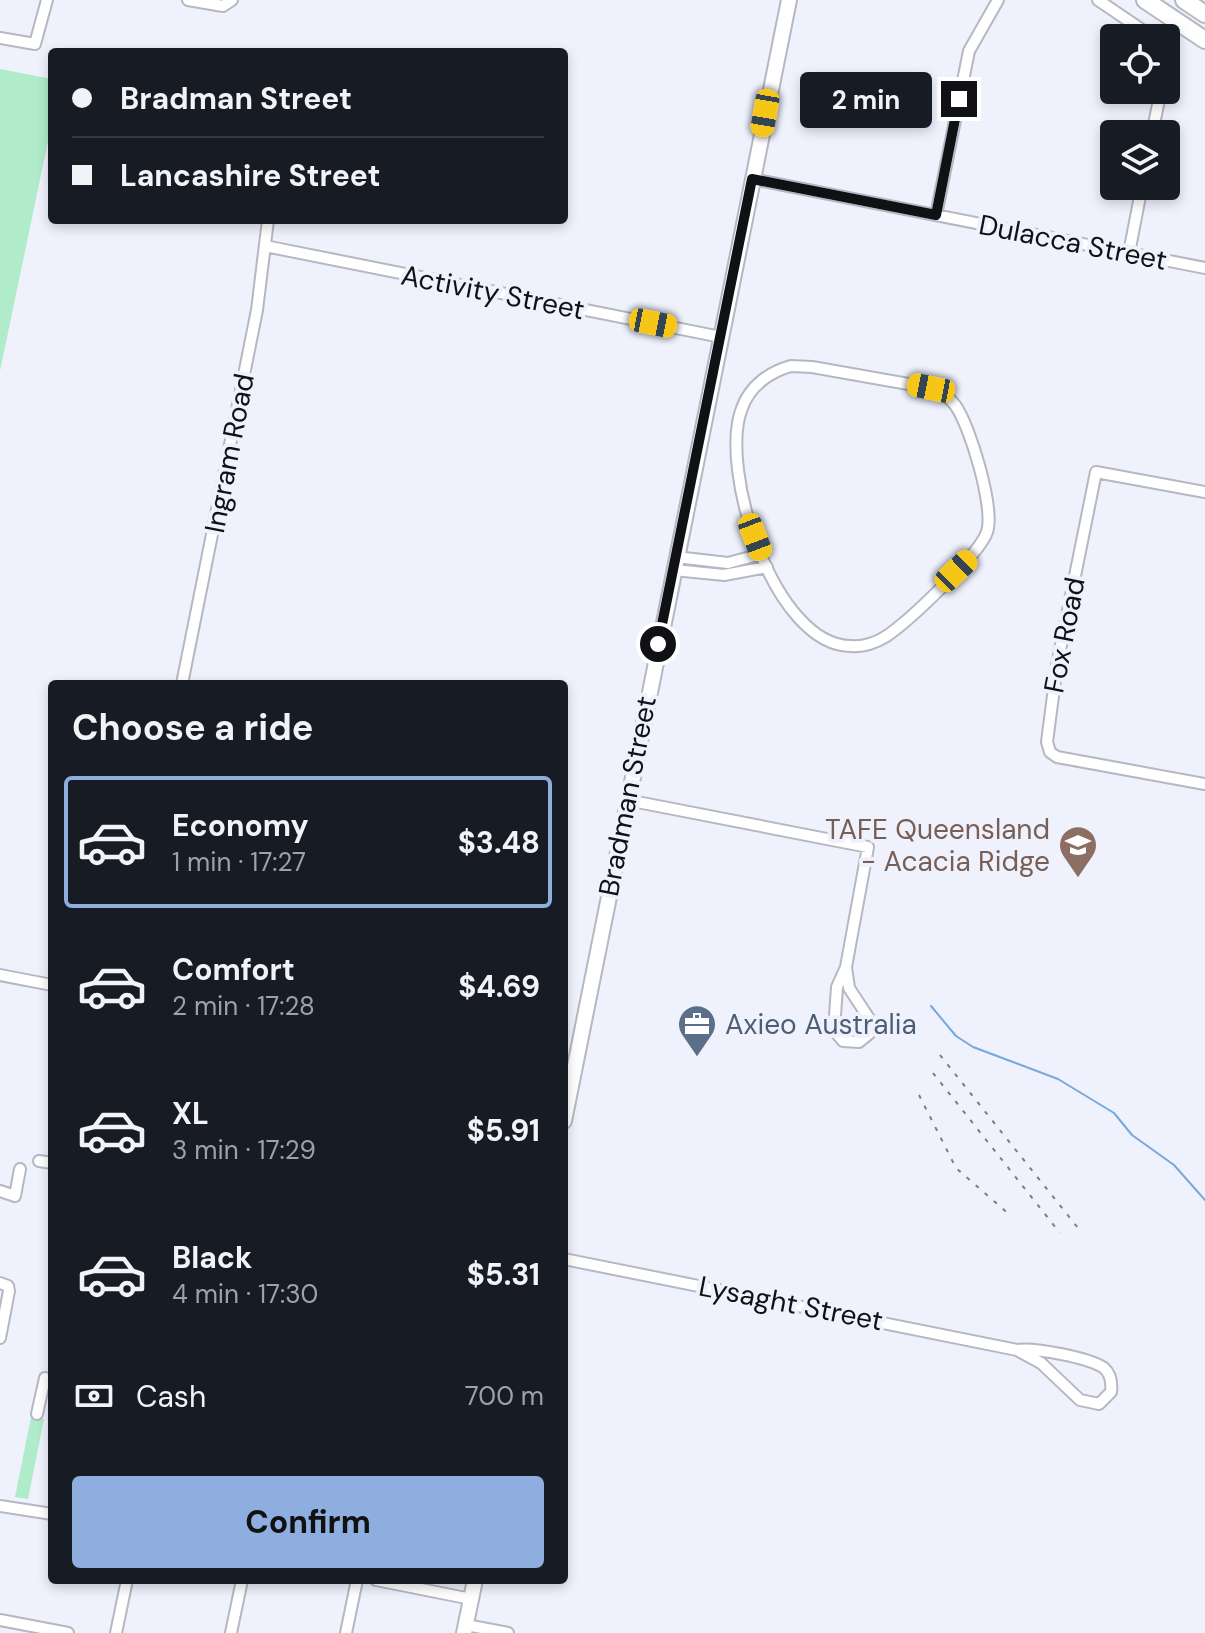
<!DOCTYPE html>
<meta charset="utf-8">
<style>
:root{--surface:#171b24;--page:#20242c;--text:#f1f3f6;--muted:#9ea1a6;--line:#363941;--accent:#8faee0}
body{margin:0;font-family:"DM Sans",sans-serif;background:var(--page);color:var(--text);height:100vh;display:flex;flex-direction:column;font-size:30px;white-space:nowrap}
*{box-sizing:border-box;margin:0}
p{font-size:26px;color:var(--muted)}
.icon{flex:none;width:44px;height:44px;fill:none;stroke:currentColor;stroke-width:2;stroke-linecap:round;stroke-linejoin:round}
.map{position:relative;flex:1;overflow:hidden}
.panel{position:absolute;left:48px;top:680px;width:520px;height:904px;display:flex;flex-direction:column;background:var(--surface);border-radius:8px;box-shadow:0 4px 12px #0003}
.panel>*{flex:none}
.guide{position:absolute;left:48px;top:48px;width:520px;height:176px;border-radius:8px;box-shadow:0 4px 12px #0003;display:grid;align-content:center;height:176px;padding:0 24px;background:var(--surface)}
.buttons{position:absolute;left:1100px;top:24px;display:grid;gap:16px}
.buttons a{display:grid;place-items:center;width:80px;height:80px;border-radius:8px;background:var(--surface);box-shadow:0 4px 12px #0003;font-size:40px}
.end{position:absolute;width:36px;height:36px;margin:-18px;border:10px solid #101114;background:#fff;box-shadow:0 0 0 4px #fff}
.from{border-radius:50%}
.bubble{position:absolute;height:56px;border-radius:8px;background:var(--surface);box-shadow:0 4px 12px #0003;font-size:26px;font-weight:700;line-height:56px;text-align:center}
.car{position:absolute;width:24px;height:48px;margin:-24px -12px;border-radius:10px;box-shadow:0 0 6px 2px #0007;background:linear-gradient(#f5c518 24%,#345 0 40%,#f5c518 0 76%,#345 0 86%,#f5c518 0)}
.guide b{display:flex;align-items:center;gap:28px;height:76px;font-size:30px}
.guide b+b{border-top:2px solid var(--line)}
.guide i{width:20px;height:20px;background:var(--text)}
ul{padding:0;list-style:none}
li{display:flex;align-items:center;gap:24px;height:132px;margin:0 16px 12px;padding:0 8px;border:4px solid transparent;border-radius:8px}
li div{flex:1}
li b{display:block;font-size:30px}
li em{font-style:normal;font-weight:700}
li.active{border-color:var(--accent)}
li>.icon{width:72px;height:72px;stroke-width:1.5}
h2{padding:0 24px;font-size:36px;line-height:96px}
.pay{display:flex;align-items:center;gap:20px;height:88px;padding:0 24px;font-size:30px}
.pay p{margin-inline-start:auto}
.button{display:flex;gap:16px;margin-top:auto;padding:16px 24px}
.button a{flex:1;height:92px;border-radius:8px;background:var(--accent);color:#111;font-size:32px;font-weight:700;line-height:92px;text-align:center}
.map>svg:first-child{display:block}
.green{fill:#b0ecc9}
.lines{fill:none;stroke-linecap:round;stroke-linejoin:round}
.stream{stroke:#76a8db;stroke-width:2}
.minor-casing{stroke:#b5b8c2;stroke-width:14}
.major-casing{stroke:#b5b8c2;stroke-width:18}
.highway-casing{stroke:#b5b8c2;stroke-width:20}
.minor{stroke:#fff;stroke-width:10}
.major{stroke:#fff;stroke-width:14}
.highway{stroke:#fff;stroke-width:16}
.rail{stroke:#7b7d84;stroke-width:2;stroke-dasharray:4 8;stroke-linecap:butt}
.route{stroke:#101114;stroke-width:10}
.labels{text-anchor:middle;stroke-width:8;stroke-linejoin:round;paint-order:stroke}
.street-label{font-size:28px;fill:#101114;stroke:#eff2fd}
.education-label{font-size:28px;fill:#785e54;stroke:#eff2fd;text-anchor:end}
.service-label{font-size:28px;fill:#4e5e75;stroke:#eff2fd;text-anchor:start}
</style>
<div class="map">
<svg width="1205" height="1633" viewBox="0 0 1205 1633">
<rect width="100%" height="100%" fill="#eff2fd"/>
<path class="green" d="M 0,69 L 52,79 L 52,122 L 0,371 Z
M 31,1417 L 44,1419 L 28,1499 L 15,1497 Z"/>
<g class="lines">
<path class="stream" d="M 931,1006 L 956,1036 L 973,1047 L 1058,1079 L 1114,1113 L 1132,1135 L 1174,1165 L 1205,1200"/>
<g class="minor-casing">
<path id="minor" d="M 188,0 L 223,6 L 232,0
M 1098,0 L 1154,38
M 0,38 L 35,44 L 47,0
M 1152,134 L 1161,90
M 752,179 L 1205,268
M 936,215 L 969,51 L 998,0
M 265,246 L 721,337
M 1129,253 L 1142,186
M 791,366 L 812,367 L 931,388 C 940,391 949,397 955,405 C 970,425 995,509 987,532 C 979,555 907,623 885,637 C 875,643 863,647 851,646 C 774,646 718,468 742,408 C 750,386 769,372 791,366 Z
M 1205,492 L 1096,472 L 1057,665 L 1047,742 L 1050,752 L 1057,757 L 1205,784
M 676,557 L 728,563 L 761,554
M 674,570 L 724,575 L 767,567
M 182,684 L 257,310 L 268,220
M 627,800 L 868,847 L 846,967 L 837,987 L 834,1030 L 843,1041 L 859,1042 L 870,1033 L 872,1023 L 849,988 L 846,967
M 0,975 L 52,985
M 39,1161 L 52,1163
M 0,1191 L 15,1196 L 20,1169
M 564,1259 L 1017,1350 C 1034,1347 1090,1358 1104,1368 C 1111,1374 1112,1383 1111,1392 L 1099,1404 L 1080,1400 L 1041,1363 L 1017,1350
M 0,1283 L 8,1286 L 9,1291 L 0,1338
M 37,1414 L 45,1378
M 0,1506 L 52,1514
M 376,1580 L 471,1599
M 0,1620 L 68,1633
M 466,1625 L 508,1633
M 116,1633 L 127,1580
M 231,1633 L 242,1580
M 346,1633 L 357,1580"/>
</g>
<g class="major-casing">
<path id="major" d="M 564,1121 L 789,0
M 464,1633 L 475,1580"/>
</g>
<g class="highway-casing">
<path id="highway" d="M 1145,0 L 1205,40
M 1184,0 L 1205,14"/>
</g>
<use href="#minor" class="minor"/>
<use href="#major" class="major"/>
<use href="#highway" class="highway"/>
<path class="rail" d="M 940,1055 L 1078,1228
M 933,1073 L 1060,1233
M 919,1095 L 956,1168 L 1011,1216"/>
</g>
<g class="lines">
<path class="route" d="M 658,644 L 752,179 L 936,215 L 959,99"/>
</g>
<defs>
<g id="university-pin" transform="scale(2)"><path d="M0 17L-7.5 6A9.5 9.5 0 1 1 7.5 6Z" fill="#8d6e63" stroke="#eff2fd"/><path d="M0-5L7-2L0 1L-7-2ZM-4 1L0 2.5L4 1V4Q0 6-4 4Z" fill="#fff"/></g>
<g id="office-pin" transform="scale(2)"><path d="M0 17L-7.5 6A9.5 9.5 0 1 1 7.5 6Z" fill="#5c6f8a" stroke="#eff2fd"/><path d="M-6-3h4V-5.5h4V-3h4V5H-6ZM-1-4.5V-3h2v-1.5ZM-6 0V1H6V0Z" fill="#fff"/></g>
</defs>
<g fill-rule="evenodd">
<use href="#university-pin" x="1078" y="845"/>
<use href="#office-pin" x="697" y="1024"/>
</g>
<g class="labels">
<g class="street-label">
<text transform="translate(1073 242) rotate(11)" y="10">Dulacca Street</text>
<text transform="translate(493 292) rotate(11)" y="10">Activity Street</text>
<text transform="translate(229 453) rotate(-79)" y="10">Ingram Road</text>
<text transform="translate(1064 635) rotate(-79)" y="10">Fox Road</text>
<text transform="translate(627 796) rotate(-79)" y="10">Bradman Street</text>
<text transform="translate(791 1303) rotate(11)" y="10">Lysaght Street</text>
</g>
<g class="education-label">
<text x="1050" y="839">TAFE Queensland<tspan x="1050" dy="32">- Acacia Ridge</tspan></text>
</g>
<g class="service-label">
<text x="725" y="1034">Axieo Australia</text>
</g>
</g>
</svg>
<div class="buttons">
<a><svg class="icon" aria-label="locate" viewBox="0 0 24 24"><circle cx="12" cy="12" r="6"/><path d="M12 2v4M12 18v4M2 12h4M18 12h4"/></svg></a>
<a><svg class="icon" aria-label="layers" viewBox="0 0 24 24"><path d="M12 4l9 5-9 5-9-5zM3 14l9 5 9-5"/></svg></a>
</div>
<i class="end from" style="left:658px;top:644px"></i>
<i class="end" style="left:959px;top:99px"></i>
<div class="bubble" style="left:800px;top:72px;width:132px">2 min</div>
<i class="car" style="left:765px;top:113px;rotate:190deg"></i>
<i class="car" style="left:653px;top:323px;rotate:101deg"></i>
<i class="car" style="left:931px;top:388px;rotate:281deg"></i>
<i class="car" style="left:755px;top:537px;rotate:159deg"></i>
<i class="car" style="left:956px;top:571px;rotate:46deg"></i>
<div class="guide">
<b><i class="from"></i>Bradman Street</b>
<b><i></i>Lancashire Street</b>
</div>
<section class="panel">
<h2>Choose a ride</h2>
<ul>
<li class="active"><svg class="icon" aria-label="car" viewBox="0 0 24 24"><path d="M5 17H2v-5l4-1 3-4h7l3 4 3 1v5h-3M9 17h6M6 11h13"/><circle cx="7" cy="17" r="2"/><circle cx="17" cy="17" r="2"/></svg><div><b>Economy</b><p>1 min · 17:27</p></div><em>$3.48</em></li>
<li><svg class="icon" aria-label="car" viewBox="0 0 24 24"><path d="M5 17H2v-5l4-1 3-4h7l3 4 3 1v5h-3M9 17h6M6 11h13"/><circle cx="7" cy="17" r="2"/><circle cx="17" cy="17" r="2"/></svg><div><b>Comfort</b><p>2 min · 17:28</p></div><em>$4.69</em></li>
<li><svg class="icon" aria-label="car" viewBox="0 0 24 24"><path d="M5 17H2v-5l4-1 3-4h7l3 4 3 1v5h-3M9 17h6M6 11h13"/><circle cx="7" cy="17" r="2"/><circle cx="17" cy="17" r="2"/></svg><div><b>XL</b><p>3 min · 17:29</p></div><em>$5.91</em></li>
<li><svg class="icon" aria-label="car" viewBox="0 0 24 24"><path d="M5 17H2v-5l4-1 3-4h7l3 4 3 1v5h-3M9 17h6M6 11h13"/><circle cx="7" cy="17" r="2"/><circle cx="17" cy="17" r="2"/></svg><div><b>Black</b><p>4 min · 17:30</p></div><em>$5.31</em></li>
</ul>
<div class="pay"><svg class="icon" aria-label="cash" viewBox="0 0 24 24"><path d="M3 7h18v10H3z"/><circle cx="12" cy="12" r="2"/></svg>Cash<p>700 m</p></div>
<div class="button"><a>Confirm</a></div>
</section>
</div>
